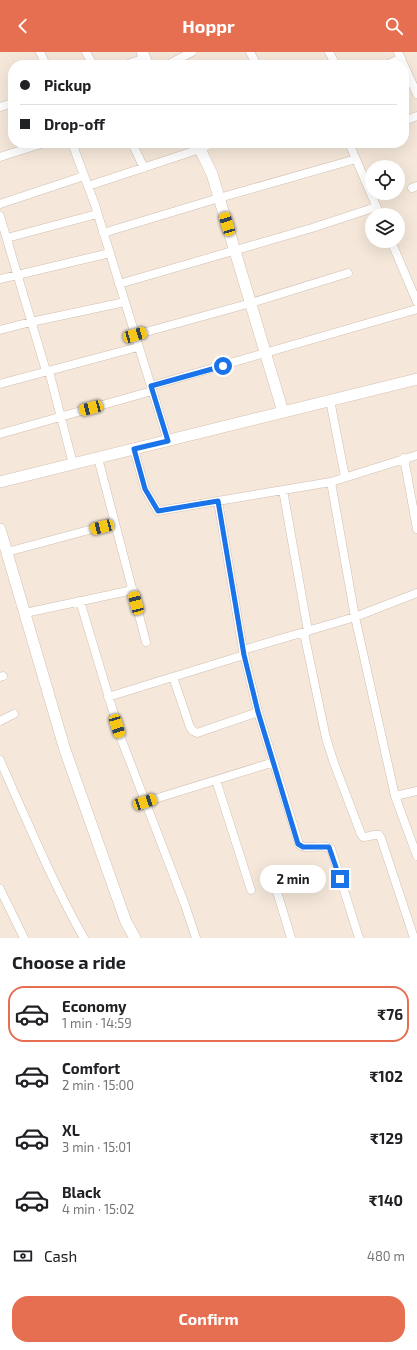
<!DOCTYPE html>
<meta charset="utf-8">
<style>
:root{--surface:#fff;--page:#f2f2f2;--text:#202124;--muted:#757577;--line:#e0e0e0;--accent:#e76f51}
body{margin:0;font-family:"Exo 2",sans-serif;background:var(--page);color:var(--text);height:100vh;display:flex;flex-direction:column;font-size:15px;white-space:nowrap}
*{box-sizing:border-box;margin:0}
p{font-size:13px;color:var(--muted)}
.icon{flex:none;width:22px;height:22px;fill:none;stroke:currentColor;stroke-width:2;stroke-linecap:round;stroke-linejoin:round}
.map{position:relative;height:886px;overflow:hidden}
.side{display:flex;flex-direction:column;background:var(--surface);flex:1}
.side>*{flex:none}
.hud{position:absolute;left:8px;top:8px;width:401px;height:88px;border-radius:16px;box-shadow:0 4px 16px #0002;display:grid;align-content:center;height:88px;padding:0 12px;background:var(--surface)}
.controls{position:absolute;left:365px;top:108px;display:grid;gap:8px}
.controls a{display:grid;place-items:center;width:40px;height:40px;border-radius:50%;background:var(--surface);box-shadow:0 4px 16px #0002;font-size:20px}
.end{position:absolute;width:18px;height:18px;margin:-9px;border:5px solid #1a73e8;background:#fff;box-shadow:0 0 0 2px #fff}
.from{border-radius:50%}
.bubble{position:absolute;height:28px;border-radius:14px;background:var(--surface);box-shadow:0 4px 16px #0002;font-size:13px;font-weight:700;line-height:28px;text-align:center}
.car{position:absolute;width:12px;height:24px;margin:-12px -6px;border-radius:5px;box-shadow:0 0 3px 1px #0007;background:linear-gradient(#f5c518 24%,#345 0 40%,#f5c518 0 76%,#345 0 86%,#f5c518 0)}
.hud b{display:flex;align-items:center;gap:14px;height:38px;font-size:15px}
.hud b+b{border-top:1px solid var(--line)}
.hud i{width:10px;height:10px;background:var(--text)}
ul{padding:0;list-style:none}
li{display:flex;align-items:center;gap:12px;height:56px;margin:0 8px 6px;padding:0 4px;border:2px solid transparent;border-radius:16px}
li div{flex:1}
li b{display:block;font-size:15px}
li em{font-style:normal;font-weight:700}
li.active{border-color:var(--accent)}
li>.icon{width:36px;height:36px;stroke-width:1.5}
h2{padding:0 12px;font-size:18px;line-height:48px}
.pay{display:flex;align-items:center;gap:10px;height:44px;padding:0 12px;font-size:15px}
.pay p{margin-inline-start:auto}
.button{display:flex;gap:8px;margin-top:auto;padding:8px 12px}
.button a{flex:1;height:46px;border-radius:16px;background:var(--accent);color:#fff;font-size:16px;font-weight:700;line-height:46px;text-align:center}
header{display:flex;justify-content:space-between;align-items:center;height:52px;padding:0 12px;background:var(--accent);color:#fff;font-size:18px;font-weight:700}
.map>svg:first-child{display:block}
.residential{fill:#f5e8da;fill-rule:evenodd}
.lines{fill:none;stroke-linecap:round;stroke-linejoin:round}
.street-casing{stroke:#d1beb0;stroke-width:9}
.secondary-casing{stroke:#d6c0b0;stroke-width:12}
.street{stroke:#fff;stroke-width:8}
.secondary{stroke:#fff;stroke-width:11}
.route{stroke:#1a73e8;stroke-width:5}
</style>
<header><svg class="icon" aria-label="back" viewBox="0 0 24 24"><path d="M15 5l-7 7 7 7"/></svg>Hoppr<svg class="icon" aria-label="search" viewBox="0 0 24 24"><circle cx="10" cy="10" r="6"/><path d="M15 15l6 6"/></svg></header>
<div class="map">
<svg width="417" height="886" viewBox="0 0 417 886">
<rect width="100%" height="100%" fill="#fdf6ec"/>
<path class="residential" d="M 0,0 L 417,0 L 417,886 L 0,886 ZM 13,13 L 404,13 L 404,91 L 13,91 ZM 372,115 L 398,115 L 398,141 L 372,141 ZM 372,163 L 398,163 L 398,189 L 372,189 Z"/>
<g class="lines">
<g class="street-casing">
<path id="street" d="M 40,0 L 46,13
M 86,0 L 93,13
M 250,0 L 257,13
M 329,0 L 336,13
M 398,0 L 417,42
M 125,13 L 145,6
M 167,13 L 192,0
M 386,13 L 401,6
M 0,55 L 13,51
M 404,69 L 417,64
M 72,91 L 95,153 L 168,389
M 132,91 L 144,116
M 349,91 L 380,163
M 0,105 L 44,91
M 88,134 L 200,97 L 213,91
M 412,136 L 417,134
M 0,152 L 84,124
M 0,164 L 46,319
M 103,181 L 219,146 L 356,107
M 7,186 L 97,162
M 391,189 L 417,250
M 0,227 L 110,201
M 119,232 L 312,176 L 376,155
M 0,278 L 31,270 L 125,250
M 135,283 L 251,251 L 348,221
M 49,319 L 73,412
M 0,332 L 138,295
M 151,334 L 417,257
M 330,348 L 345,425
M 0,382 L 152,339
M 134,397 L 145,437 L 158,459 L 331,430
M 417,403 L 331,430 L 355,565 L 395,744 L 417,739
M 98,406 L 146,590
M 404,406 L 417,477
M 283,438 L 308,579
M 218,449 L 243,598 L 355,565 L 417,541
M 7,500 L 115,471
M 80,549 L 122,689 L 185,853 L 196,886
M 25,561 L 133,538
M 304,581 L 326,686 L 334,711 L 361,782 L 363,785 C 369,785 373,782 379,783 L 381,786 L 414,886
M 243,598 L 258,660 L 299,792 C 307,800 322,790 331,797 L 359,886
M 0,625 L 3,624
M 173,625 L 190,675 L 193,679 L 197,681 L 258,660
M 108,645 L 244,603
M 0,669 L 14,662
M 0,708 C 16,745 32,781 49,818 C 60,841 71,864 84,886
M 216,728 L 251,838
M 395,744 L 417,804
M 145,750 L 274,710
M 271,820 L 291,886
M 0,837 L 24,886"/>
</g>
<g class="secondary-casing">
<path id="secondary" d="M 142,0 L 148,13
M 197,91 L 212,122 L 283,360
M 0,430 L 417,327
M 0,477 L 65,698 L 126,870 L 135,886"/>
</g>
<use href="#street" class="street"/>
<use href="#secondary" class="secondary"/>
</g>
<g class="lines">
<path class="route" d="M 223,314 L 151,334 L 168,389 L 134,397 L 145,437 L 158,459 L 218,449 L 244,603 L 258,660 L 298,792 L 303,795 L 329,795 L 340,827"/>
</g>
</svg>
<div class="controls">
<a><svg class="icon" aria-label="locate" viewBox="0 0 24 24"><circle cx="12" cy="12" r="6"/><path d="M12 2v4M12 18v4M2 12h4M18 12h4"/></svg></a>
<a><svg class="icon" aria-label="layers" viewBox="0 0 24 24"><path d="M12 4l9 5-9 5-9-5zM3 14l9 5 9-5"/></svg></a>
</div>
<i class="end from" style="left:223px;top:314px"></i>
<i class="end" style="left:340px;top:827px"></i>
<div class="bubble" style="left:260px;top:813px;width:66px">2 min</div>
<i class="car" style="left:227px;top:172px;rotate:343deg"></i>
<i class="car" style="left:135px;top:283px;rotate:74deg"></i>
<i class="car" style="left:91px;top:356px;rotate:255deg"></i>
<i class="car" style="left:102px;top:475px;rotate:255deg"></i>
<i class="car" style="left:136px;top:551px;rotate:345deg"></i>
<i class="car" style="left:117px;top:674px;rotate:163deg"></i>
<i class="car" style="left:145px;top:750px;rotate:72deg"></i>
<div class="hud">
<b><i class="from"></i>Pickup</b>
<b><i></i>Drop-off</b>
</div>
</div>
<section class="side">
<h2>Choose a ride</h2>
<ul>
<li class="active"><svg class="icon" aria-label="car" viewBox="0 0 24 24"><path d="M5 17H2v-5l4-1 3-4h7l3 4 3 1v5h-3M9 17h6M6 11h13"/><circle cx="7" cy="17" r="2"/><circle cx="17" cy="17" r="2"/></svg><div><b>Economy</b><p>1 min · 14:59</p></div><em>₹76</em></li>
<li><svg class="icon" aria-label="car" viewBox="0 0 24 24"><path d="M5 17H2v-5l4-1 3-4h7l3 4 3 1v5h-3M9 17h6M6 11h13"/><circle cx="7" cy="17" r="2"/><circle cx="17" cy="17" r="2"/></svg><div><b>Comfort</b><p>2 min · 15:00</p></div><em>₹102</em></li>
<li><svg class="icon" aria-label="car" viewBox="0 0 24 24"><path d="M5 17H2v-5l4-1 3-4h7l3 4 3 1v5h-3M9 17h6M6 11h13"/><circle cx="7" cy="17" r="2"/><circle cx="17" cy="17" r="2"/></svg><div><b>XL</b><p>3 min · 15:01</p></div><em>₹129</em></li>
<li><svg class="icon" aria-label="car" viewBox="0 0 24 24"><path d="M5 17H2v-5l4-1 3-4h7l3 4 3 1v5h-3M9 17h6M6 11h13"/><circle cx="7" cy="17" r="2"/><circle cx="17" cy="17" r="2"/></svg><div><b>Black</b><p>4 min · 15:02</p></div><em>₹140</em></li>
</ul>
<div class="pay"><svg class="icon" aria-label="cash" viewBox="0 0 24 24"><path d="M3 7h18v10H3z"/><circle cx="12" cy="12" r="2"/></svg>Cash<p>480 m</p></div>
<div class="button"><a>Confirm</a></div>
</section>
